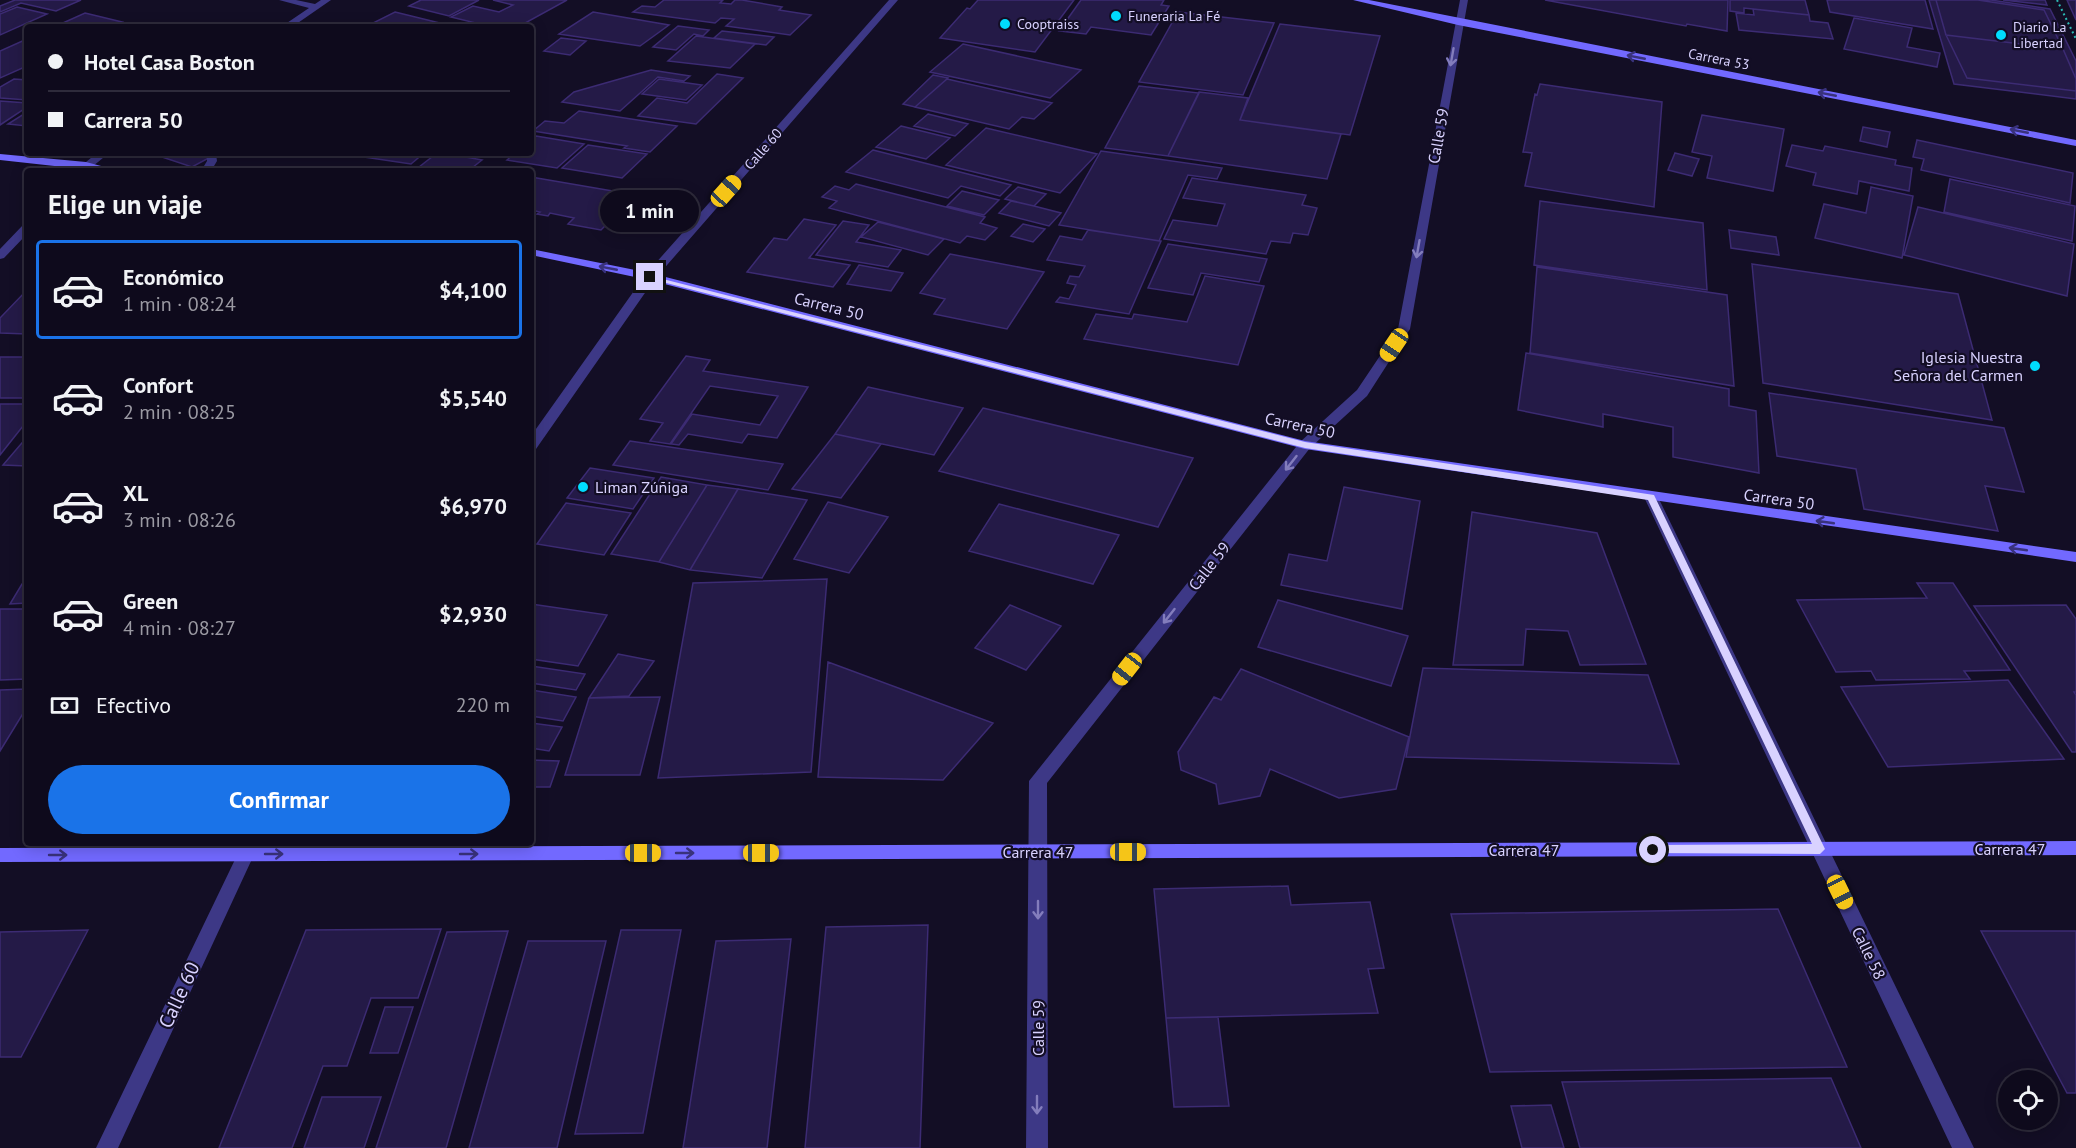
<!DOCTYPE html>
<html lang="es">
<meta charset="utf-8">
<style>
:root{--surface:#0e0a1c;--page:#171325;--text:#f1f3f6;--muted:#9b9aa3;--line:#2e2b3b;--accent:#1a73e8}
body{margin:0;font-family:"PT Sans",sans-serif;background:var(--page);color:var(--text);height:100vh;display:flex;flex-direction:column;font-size:22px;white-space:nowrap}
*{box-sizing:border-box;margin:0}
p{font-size:20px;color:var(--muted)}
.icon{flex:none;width:33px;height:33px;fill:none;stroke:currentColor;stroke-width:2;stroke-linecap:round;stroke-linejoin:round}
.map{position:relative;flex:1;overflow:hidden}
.sheet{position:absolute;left:24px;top:168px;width:510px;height:678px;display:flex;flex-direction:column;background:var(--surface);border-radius:6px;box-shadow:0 3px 15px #0003,0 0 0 2px var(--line)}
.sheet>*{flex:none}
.banner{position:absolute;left:24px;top:24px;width:510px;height:132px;border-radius:6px;box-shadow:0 3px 15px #0003,0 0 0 2px var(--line);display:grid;align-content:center;height:132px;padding:0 24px;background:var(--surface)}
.fabs{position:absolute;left:1998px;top:1070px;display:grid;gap:12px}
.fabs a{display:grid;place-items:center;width:60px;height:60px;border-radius:50%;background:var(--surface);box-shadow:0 3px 15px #0003,0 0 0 2px var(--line);font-size:30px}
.end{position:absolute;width:27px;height:27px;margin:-14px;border:8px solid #d9d2ff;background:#111;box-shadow:0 0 0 3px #111}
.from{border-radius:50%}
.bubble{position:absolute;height:42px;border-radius:21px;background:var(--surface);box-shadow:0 3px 15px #0003,0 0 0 2px var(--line);font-size:20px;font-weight:600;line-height:42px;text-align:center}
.car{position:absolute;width:18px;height:36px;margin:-18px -9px;border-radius:8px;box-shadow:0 0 4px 2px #0007;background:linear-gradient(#f5c518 24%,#345 0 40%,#f5c518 0 76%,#345 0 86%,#f5c518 0)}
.banner b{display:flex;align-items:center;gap:21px;height:57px;font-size:22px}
.banner b+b{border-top:2px solid var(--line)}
.banner i{width:15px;height:15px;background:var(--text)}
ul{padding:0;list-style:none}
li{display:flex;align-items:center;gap:18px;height:99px;margin:0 12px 9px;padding:0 12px;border:3px solid transparent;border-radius:6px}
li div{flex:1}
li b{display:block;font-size:22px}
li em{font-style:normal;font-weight:600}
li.on{border-color:var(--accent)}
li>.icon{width:54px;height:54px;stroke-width:1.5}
h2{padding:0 24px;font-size:27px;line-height:72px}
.pay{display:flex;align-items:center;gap:15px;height:66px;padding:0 24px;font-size:22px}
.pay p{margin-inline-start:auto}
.primary-button{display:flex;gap:12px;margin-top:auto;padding:12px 24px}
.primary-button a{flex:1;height:69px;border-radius:36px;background:var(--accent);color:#fff;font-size:24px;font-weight:600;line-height:69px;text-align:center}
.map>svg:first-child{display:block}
.building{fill:#241a47;stroke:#3c2b73;stroke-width:1.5}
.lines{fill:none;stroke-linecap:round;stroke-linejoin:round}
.path{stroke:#2cbab5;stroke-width:2;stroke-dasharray:2 3;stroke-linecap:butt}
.lane{fill:#3d3886;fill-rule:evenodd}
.street{fill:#3d3886;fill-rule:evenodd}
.secondary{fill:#7269ff;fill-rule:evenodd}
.oneway{stroke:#837dbc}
.oneway2{stroke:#39327c}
.route{fill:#d9d2ff}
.poi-dot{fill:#00dcfd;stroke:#130e25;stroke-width:2}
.labels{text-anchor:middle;stroke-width:4.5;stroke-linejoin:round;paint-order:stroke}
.far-poi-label{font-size:14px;fill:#d9d2ff;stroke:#130e25;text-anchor:start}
.far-street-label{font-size:14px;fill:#d9d2ff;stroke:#130e25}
.street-label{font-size:16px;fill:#d9d2ff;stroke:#130e25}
.poi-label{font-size:16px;fill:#d9d2ff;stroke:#130e25;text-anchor:end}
.near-street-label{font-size:20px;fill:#d9d2ff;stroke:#130e25}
</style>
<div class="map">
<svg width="2076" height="1148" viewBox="0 0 2076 1148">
<rect width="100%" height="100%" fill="#130e25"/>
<path class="building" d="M 15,0 L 81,0 L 56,11 L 21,3 L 0,12 L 0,6 Z
M 421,0 L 479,0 L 449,16 L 409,6 Z
M 493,0 L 567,0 L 518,27 L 492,27 L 451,17 L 473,6 L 499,12 L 513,5 Z
M 664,0 L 723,0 L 720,3 L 731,4 L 735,0 L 742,0 L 782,7 L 779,10 L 811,15 L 790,35 L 726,26 L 734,19 L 721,18 L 715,23 L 633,12 L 642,6 L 655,7 Z
M 978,0 L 1074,0 L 1035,52 L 940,38 L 967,8 L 970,9 Z
M 1081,0 L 1164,0 L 1161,5 L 1169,6 L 1151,35 L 1091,27 L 1086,34 L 1059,31 Z
M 1545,0 L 1728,0 L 1727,31 L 1687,24 L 1686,26 Z
M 1730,0 L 1805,0 L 1809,15 L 1744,8 L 1744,13 L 1730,11 Z
M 1827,0 L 1925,0 L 1933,29 L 1830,12 Z
M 1929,0 L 1991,0 L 2050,9 L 2076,61 L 2076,99 L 1954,84 Z
M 1936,0 L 1978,0 L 2044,10 L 2063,49 L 1946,35 Z
M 2003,0 L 2045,0 L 2047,5 Z
M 2067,0 L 2076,0 L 2076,20 Z
M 17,7 L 47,14 L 0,35 L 0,14 Z
M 1753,9 L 1809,15 L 1810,21 L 1828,23 L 1833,39 L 1739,30 L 1736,13 L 1754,15 Z
M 395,12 L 456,27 L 392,27 L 375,22 Z
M 593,12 L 669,25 L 640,46 L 559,34 Z
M 1178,12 L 1274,23 L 1243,95 L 1139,82 Z
M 85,13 L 122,22 L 110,27 L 54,27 Z
M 1854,18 L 1912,28 L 1907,47 L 1940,53 L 1937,67 L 1844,49 Z
M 1280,24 L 1380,36 L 1350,135 L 1240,120 Z
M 678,26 L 709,30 L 703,36 L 694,34 L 676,50 L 653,47 Z
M 722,31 L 774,37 L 766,45 L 714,38 Z
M 1946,35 L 2063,49 L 2076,79 L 2076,91 L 1967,78 Z
M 696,36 L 755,44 L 730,68 L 668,61 Z
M 561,38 L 586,41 L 570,55 L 544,51 Z
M 27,39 L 27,66 L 0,78 L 0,51 Z
M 963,44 L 1081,70 L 1050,98 L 930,72 Z
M 651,70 L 690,76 L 684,81 L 658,77 L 620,111 L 562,102 L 574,92 Z
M 717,74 L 743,78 L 696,124 L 638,116 L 657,98 L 687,103 Z
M 933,75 L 948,78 L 915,107 L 903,104 Z
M 14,79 L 27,80 L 27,100 L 0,98 L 0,87 Z
M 659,79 L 702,85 L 686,100 L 642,94 Z
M 947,79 L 1052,103 L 1034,119 L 1022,117 L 1009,129 L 915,107 Z
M 1540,84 L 1662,102 L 1654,207 L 1525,186 L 1532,153 L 1523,152 L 1535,94 L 1537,95 Z
M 1139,86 L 1199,93 L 1168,156 L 1105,148 Z
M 1199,92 L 1248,98 L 1240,120 L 1341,134 L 1327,179 L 1168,156 Z
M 0,101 L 27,103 L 27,107 L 0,125 Z
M 579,111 L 677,126 L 650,152 L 624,148 L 627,146 L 533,131 L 545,121 L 564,123 Z
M 27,112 L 27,126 L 8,124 Z
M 928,114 L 968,124 L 955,136 L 914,126 Z
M 1702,115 L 1784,129 L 1773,191 L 1707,178 L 1712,156 L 1692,152 Z
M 901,126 L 950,138 L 926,159 L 876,147 Z
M 1863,127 L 1890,132 L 1887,147 L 1860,141 Z
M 986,128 L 1097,154 L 1060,193 L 946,165 Z
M 536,136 L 584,144 L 557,168 L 507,160 L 515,153 L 531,153 L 531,140 Z
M 1917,140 L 2073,173 L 2070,203 L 1921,170 L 1924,159 L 1913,157 Z
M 588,145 L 647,154 L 622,178 L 562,168 Z
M 1792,145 L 1823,151 L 1825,146 L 1896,160 L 1895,165 L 1912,168 L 1909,191 L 1859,181 L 1857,194 L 1813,185 L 1816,173 L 1786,166 Z
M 873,150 L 1011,185 L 1000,196 L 961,186 L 948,198 L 846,172 Z
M 1101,151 L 1222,168 L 1217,179 L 1188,175 L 1159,241 L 1059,225 Z
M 150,153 L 218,153 L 192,167 Z
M 369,153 L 424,153 L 411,164 L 364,157 Z
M 437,153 L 444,153 L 482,160 L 468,171 L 414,171 Z
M 1675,153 L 1699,159 L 1692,176 L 1668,170 Z
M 531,177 L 636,195 L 601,230 L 568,224 L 574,218 L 550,213 L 548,216 L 537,214 L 540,212 L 531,210 Z
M 1192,178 L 1306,195 L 1302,205 L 1317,208 L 1308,235 L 1293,233 L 1290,243 L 1271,241 L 1266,254 L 1164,239 L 1173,220 L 1217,226 L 1225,204 L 1183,198 Z
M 1950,179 L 2075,206 L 2072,241 L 1944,212 Z
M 856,184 L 985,217 L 980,223 L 997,228 L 985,240 L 967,236 L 960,243 L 829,208 L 837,201 L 822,197 L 835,186 L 849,190 Z
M 1018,187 L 1046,194 L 1034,206 L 1005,199 Z
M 1871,187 L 1913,196 L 1902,258 L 1815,238 L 1824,204 L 1866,213 Z
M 962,191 L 999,200 L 984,215 L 947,206 Z
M 1011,201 L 1034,206 L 1061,213 L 1049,226 L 999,213 Z
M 1540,201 L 1703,223 L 1707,290 L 1534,265 Z
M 1918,207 L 2074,244 L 2067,296 L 1904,255 Z
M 804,219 L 836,225 L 809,258 L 850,265 L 833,287 L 747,272 L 774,238 L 787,240 Z
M 843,221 L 869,225 L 856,242 L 901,250 L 888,267 L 816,255 Z
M 878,222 L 944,239 L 928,255 L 861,237 Z
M 1023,224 L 1045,229 L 1033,242 L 1011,236 Z
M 1088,230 L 1161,241 L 1129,314 L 1056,302 L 1060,297 L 1069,299 L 1076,285 L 1067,283 L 1070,276 L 1079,277 L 1085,266 L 1047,260 L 1060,236 L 1082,240 Z
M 1729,230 L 1776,237 L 1779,255 L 1731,248 Z
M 1168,244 L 1267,259 L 1259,282 L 1201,273 L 1193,295 L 1148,288 Z
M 950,254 L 1044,272 L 1007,329 L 934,314 L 945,299 L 920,293 Z
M 1752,264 L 1958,294 L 1992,420 L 1763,383 Z
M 859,265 L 903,273 L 891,291 L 847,284 Z
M 1537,267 L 1727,295 L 1734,386 L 1530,353 Z
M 1205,276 L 1264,286 L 1238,365 L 1084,339 L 1096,314 L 1132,319 L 1134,314 L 1187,322 Z
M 26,291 L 27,334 L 0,333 L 0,318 Z
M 1526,353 L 1729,389 L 1729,406 L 1756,411 L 1759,473 L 1673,457 L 1673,427 L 1603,414 L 1603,427 L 1518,410 Z
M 686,356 L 710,360 L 703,371 L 808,387 L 777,438 L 748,434 L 742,443 L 688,434 L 679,445 L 671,444 L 692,414 L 760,425 L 778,396 L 710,386 L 670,444 L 650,441 L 663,423 L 640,419 Z
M 0,357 L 27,357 L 27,398 L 0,398 Z
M 868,387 L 963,408 L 934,455 L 835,434 Z
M 1769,393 L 2004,428 L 2024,492 L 1985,486 L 1998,531 L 1864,509 L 1856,469 L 1777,456 Z
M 0,404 L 27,404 L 27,421 L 0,455 Z
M 983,408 L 1193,458 L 1158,527 L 939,471 Z
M 835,434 L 881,444 L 841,498 L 792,489 Z
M 27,437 L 27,466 L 3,465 Z
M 630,441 L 783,464 L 768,490 L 613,465 Z
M 590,468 L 654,478 L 633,509 L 567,498 Z
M 661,477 L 707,485 L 659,562 L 611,554 Z
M 707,485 L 738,489 L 690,570 L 659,562 Z
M 1344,487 L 1420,501 L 1402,609 L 1281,585 L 1289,554 L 1327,561 Z
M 738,489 L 807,500 L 762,578 L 690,570 Z
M 828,502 L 888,517 L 849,573 L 794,559 Z
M 566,503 L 631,513 L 604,555 L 537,544 Z
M 999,504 L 1119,535 L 1093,584 L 969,551 Z
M 1472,512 L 1597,533 L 1646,664 L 1580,665 L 1568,631 L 1526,629 L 1523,665 L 1453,665 Z
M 827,579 L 811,772 L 658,778 L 693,583 Z
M 1917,583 L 1953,583 L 2010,670 L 1964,671 L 1970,679 L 1876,680 L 1871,671 L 1836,672 L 1797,600 L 1927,598 Z
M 22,584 L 27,584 L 27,603 L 10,604 Z
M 1278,600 L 1408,636 L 1391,686 L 1258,647 Z
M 531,604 L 607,615 L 578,666 L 531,659 Z
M 1010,605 L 1061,626 L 1026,670 L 975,648 Z
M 2066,605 L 2076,619 L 2076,692 L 2074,692 L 2076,695 L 2076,752 L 2072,752 L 1974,606 Z
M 0,609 L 27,609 L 27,679 L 0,680 Z
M 618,654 L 654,661 L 629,696 L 589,698 Z
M 828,662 L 993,723 L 943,780 L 818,777 Z
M 531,666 L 585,674 L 576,690 L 531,683 Z
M 1423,668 L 1648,675 L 1679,764 L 1406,757 Z
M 1241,669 L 1409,737 L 1396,789 L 1339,798 L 1270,769 L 1260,796 L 1219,804 L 1216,784 L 1181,770 L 1178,752 L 1214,697 L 1221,700 Z
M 2008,680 L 2064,759 L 1888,767 L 1841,687 Z
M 27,689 L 27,707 L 0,751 L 0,690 Z
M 531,690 L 576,697 L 563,721 L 531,716 Z
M 660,697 L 640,775 L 565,775 L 589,698 Z
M 531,723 L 562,727 L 549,751 L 531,748 Z
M 531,760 L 559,761 L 550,787 L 531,787 Z
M 1288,886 L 1291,905 L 1370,902 L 1384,968 L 1368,969 L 1378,1013 L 1166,1018 L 1154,889 Z
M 1778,909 L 1847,1067 L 1490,1072 L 1451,914 Z
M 928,925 L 920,1148 L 805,1148 L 826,927 Z
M 441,929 L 418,998 L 371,998 L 347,1066 L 323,1066 L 292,1148 L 219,1148 L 306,930 Z
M 88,930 L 21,1057 L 0,1057 L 0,932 Z
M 621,930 L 681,930 L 643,1133 L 575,1134 Z
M 508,931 L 446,1148 L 376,1148 L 447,932 Z
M 1981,931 L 2076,931 L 2076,1093 L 2067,1093 Z
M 791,939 L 767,1148 L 683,1148 L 716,941 Z
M 528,941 L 606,941 L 557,1148 L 469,1148 Z
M 385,1007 L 413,1007 L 398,1053 L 370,1053 Z
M 1218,1017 L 1229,1106 L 1174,1107 L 1166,1018 Z
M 1831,1078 L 1861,1148 L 1580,1148 L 1562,1082 Z
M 322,1097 L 381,1097 L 364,1148 L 304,1148 Z
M 1551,1105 L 1564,1148 L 1522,1148 L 1511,1106 Z"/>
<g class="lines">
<path class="path" d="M 2057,0 L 2076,39"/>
<path class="lane" d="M 211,153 L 216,154 L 217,161 L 211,171 L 201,171 L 207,161 L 207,156 Z"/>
<path class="street" d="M 279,0 L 296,0 L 315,4 L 321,0 L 331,0 L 292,27 L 281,27 L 309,8 Z
M 889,0 L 898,0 L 654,280 L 536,449 L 531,450 L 531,436 L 646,274 Z
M 1460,0 L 1468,0 L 1410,329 L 1367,396 L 1310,448 L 1047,783 L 1048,1148 L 1026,1148 L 1029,781 L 1300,442 L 1357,390 L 1398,329 Z
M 97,153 L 109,153 L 87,171 L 75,171 Z
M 27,224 L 27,234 L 4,258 L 0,259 L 0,249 L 23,225 Z
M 1651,492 L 1658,497 L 1974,1148 L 1952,1148 L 1644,497 Z
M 243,843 L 262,843 L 252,859 L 118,1148 L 96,1148 Z"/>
<path class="secondary" d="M 1353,0 L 1369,0 L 2076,140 L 2076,146 L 1458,25 Z
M 0,154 L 86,162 L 120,171 L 100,171 L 0,160 Z
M 531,249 L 650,273 L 1305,441 L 2076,552 L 2076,562 L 1305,449 L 649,280 L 531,255 Z
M 2076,841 L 2076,855 L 0,862 L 0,848 Z"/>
</g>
<defs><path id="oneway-shaft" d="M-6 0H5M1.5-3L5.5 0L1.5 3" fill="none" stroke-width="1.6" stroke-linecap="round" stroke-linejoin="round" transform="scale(1.5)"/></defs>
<g class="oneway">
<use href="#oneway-shaft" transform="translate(1452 57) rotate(100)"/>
<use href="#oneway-shaft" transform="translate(1418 249) rotate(100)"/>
<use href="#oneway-shaft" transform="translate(1291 463) rotate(128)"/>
<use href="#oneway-shaft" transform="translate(1169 616) rotate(128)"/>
<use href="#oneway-shaft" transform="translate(1038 910) rotate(90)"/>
<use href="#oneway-shaft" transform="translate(1037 1105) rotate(90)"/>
</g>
<g class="oneway2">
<use href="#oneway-shaft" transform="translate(1636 57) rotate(-169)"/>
<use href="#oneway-shaft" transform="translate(1827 94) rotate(-169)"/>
<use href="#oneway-shaft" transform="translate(2019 131) rotate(-169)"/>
<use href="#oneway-shaft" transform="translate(608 268) rotate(-169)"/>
<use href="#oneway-shaft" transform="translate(1825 522) rotate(-172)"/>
<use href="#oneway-shaft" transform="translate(2018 549) rotate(-172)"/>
<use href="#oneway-shaft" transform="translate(685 853)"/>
<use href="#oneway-shaft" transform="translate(274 854)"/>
<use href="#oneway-shaft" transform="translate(469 854)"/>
<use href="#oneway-shaft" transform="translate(58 855)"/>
</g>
<path class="route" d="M 647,275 L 1305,442 L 1654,495 L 1825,849 L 1820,854 L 1648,853 L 1648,846 L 1653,845 L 1812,844 L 1648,500 L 1305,448 L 647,278 Z"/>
<g class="poi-dot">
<circle cx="1116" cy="16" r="6"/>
<circle cx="1005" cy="24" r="6"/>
<circle cx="2001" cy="35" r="6"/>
<circle cx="2035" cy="366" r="6"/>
<circle cx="583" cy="487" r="6"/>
</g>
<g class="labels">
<g class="far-poi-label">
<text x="1128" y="21">Funeraria La Fé</text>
<text x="1017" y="29">Cooptraiss</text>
<text x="2013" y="32">Diario La<tspan x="2013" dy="16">Libertad</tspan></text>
</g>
<g class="far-street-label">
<text transform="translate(1719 59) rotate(11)" y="5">Carrera 53</text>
<text transform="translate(763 149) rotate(-49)" y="5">Calle 60</text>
</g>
<g class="street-label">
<text transform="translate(1438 136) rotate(-80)" y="6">Calle 59</text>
<text transform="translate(829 306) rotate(14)" y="6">Carrera 50</text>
<text transform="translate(1300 425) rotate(12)" y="6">Carrera 50</text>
<text transform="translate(1779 499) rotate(8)" y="6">Carrera 50</text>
<text transform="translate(1209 566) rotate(-52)" y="6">Calle 59</text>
<text x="2010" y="855">Carrera 47</text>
<text x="1524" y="856">Carrera 47</text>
<text x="1038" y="858">Carrera 47</text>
<text transform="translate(1869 953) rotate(64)" y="6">Calle 58</text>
<text transform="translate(1038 1028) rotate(-90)" y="6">Calle 59</text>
</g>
<g class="poi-label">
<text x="2023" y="363">Iglesia Nuestra<tspan x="2023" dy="18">Señora del Carmen</tspan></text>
<text x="595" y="493" text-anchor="start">Liman Zúñiga</text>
</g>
<g class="near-street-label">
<text transform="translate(179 995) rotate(-65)" y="7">Calle 60</text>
</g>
</g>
</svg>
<div class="fabs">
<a><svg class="icon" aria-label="locate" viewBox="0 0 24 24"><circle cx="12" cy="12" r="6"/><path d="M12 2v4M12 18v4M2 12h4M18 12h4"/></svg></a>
</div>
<i class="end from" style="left:1653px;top:850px"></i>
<i class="end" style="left:650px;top:277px"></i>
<div class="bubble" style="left:600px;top:190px;width:99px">1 min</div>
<i class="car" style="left:726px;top:191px;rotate:42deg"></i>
<i class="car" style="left:1394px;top:345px;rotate:214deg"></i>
<i class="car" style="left:1127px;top:669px;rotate:218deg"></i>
<i class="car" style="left:1128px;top:852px;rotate:90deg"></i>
<i class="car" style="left:643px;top:853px;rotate:90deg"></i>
<i class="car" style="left:761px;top:853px;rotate:90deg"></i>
<i class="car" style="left:1840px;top:892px;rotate:154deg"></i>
<div class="banner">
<b><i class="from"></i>Hotel Casa Boston</b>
<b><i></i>Carrera 50</b>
</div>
<section class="sheet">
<h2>Elige un viaje</h2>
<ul>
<li class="on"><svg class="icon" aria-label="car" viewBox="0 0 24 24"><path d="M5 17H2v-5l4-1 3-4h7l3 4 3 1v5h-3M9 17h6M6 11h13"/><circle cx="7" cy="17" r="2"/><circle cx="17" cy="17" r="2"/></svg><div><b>Económico</b><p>1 min · 08:24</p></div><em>$4,100</em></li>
<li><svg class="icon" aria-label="car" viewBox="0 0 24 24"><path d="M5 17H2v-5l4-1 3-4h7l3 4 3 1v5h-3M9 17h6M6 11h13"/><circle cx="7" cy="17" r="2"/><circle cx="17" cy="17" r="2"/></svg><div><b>Confort</b><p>2 min · 08:25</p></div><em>$5,540</em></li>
<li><svg class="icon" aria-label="car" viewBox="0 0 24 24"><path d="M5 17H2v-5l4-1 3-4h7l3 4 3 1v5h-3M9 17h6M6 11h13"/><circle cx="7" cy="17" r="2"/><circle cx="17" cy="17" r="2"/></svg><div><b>XL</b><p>3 min · 08:26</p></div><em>$6,970</em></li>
<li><svg class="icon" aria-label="car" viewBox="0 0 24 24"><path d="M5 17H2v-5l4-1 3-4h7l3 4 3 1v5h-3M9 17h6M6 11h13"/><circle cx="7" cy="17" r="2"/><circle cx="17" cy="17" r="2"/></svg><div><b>Green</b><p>4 min · 08:27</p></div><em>$2,930</em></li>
</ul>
<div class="pay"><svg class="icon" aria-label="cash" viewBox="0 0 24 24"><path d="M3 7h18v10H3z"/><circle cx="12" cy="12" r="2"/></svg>Efectivo<p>220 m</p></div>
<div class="primary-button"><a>Confirmar</a></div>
</section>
</div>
